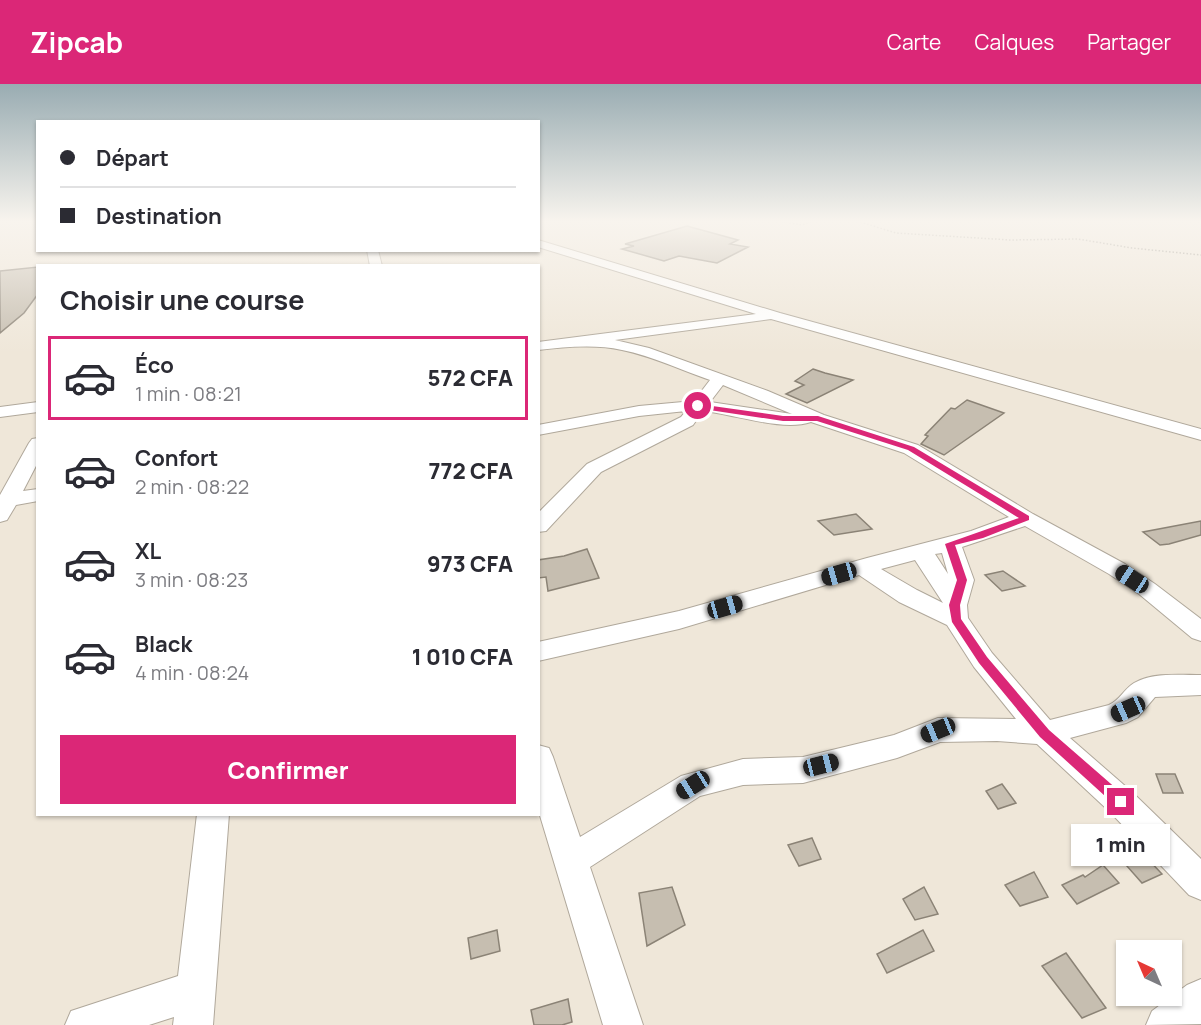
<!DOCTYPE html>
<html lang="fr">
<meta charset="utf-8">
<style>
:root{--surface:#fff;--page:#f7f7f7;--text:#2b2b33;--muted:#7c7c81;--line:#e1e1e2;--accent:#db2777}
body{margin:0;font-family:Manrope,sans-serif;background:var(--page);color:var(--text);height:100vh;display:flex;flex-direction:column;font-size:22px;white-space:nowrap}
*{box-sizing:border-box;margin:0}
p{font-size:20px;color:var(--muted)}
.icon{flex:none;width:33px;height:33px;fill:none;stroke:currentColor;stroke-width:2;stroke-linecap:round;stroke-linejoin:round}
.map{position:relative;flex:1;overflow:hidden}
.drawer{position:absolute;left:36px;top:180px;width:504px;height:552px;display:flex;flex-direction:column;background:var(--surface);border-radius:0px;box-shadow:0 2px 4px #0004}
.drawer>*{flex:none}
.hud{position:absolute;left:36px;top:36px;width:504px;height:132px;border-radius:0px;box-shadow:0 2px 4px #0004;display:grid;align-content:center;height:132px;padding:0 24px;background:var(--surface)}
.needle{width:39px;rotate:316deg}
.fabs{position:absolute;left:1116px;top:856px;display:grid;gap:12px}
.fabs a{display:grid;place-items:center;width:66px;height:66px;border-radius:0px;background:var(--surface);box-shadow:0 2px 4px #0004;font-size:30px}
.end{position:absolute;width:27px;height:27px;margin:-14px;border:8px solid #db2777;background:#fff;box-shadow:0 0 0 3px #fff}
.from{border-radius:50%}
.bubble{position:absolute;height:42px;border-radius:0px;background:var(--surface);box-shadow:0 2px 4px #0004;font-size:20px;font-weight:800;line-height:42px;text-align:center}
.car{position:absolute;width:18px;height:36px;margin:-18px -9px;border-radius:8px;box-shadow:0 0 4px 2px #0007;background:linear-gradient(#222 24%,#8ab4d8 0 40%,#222 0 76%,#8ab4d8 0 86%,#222 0)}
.hud b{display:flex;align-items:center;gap:21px;height:57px;font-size:22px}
.hud b+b{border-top:2px solid var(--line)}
.hud i{width:15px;height:15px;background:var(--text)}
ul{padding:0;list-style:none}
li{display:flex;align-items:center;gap:18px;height:84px;margin:0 12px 9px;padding:0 12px;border:3px solid transparent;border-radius:0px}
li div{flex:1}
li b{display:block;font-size:22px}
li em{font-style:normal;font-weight:800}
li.on{border-color:var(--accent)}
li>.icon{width:54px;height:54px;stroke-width:1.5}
h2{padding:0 24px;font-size:27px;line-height:72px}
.cta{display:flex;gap:12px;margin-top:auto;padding:12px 24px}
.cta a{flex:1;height:69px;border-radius:0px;background:var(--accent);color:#fff;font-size:24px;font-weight:800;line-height:69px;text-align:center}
header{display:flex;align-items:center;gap:36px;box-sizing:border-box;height:84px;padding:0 30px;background:var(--accent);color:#fff}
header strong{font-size:28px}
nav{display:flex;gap:33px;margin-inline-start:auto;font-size:21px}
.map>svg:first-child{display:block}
.building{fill:#c6beb0;stroke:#8b8376;stroke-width:1.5}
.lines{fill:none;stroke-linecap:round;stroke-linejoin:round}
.minor-casing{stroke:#b0a89b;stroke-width:2}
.path{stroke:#8f8a80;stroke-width:1.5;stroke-dasharray:1.5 2;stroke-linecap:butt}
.minor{fill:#fff;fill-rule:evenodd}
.route{fill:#db2777}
</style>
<header>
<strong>Zipcab</strong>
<nav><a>Carte</a><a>Calques</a><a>Partager</a></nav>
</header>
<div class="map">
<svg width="1201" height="941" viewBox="0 0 1201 941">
<rect width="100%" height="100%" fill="#efe7d9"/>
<path class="building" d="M 687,142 L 738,156 L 730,160 L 748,163 L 717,179 L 679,172 L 664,177 L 622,165 L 634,162 L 625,160 Z
M 38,183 L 38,210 L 24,229 L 0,249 L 0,187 Z
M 813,285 L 825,289 L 853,296 L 807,319 L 786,310 L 804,301 L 795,297 Z
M 967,316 L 1004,329 L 944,371 L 921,360 L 928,352 L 925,351 L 951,324 L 955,325 Z
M 856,430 L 872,445 L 834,451 L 818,437 Z
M 1201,437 L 1201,451 L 1169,460 L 1160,461 L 1143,448 Z
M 587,465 L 599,494 L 548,507 L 546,493 L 538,494 L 538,476 L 564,472 Z
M 1003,487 L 1025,502 L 1002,507 L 985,491 Z
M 1156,690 L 1175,690 L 1183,709 L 1163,709 Z
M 1002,700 L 1016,719 L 998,725 L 986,707 Z
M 812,754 L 821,775 L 799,782 L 788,761 Z
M 1143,770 L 1162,790 L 1142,799 L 1126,781 Z
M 1103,781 L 1119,799 L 1077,820 L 1062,801 L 1083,791 L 1085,793 Z
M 1034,788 L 1048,813 L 1020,822 L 1005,801 Z
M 672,803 L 685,841 L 647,862 L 639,809 Z
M 924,803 L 938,830 L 915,836 L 903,815 Z
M 497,846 L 500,867 L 471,875 L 468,854 Z
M 923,846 L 934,867 L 887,889 L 877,870 Z
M 1066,869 L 1106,924 L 1082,934 L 1042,882 Z
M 568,915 L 572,938 L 562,941 L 534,941 L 531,926 Z"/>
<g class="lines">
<g class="minor-casing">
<path id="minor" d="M 538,156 L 780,229 L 1201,345 L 1201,356 L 771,235 L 615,256 L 649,264 L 768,307 L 824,331 L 918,361 L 1033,430 L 1125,480 L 1155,500 L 1201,535 L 1201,557 L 1192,554 L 1139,510 L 1109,490 L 1025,442 L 962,463 L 974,496 L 967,521 L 968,534 L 992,569 L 1050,636 L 1109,621 C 1120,616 1124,605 1134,599 C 1153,588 1180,591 1201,591 L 1201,611 L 1155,613 L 1138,633 L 1126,639 L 1070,654 L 1132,708 L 1201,775 L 1201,816 L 1189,811 L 1110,728 L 1037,660 L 997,657 L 940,658 L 897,674 L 803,699 L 743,701 L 700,712 L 590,783 L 643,941 L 603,941 L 538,725 L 538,661 L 549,664 L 553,673 L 580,753 L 681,692 L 743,675 L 803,673 L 894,651 L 938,634 L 1016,635 L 974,583 L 947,541 L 899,518 L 859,491 L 679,545 L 538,577 L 538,558 L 679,527 L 867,474 L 971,447 L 1009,433 L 904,369 L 811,338 C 783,348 734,330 703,327 L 693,341 L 601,388 L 546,447 L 538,448 L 538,429 L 587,380 L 681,333 L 686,327 L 639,332 L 538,351 L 538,341 L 639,322 L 694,317 L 710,296 C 681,286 652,272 622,266 C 595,260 566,263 538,266 L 538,258 L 756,230 L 538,163 ZM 723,301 L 792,330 L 710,318 ZM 942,469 L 948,490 L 935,470 ZM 915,476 L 943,519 L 917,506 L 881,485 Z
M 367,166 L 378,166 L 382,182 L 370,182 Z
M 38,318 L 38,328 L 0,333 L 0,323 Z
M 38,354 L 38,378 L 23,407 L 38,405 L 38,417 L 16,421 L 7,436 L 0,438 L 0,411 L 29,359 L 32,355 Z
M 197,730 L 229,730 L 213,941 L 173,941 L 174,933 L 149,941 L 65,941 L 71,927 L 178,892 Z
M 1201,895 L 1201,940 L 1146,941 L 1152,927 L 1187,901 Z"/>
</g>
<path class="path" d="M 779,137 L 802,141 L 813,137
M 857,137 L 896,149 L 1011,156 L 1078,155 L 1132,164 L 1201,171"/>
<use href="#minor" class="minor"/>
</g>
<linearGradient id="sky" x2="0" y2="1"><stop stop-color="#99acb2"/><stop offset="0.51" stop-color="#f8f4ee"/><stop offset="1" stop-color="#f8f4ee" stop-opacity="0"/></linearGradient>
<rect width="1201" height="269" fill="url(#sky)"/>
<path class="route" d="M 698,320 L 783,332 L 818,332 L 914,363 L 1029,432 L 1029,436 L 983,454 L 955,461 L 967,496 L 960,521 L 961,535 L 987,573 L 1049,646 L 1126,713 L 1128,718 L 1126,722 L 1116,722 L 1040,653 L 979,579 L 952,538 L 949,521 L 957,496 L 945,460 L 1019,434 L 908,366 L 817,337 L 783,337 L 696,324 Z"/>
</svg>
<div class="fabs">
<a><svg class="needle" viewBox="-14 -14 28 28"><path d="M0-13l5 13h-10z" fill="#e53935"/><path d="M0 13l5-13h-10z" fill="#7c7c81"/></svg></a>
</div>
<i class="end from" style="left:698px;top:322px"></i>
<i class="end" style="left:1121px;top:718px"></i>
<div class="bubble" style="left:1071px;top:740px;width:99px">1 min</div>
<i class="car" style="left:839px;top:490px;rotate:254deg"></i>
<i class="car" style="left:1132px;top:495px;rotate:303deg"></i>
<i class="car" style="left:725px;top:523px;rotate:74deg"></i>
<i class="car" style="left:1128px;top:625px;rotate:246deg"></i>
<i class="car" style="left:938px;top:646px;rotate:248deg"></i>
<i class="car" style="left:821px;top:681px;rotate:76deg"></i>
<i class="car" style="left:693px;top:701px;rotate:238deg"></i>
<div class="hud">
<b><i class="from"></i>Départ</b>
<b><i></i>Destination</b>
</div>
<section class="drawer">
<h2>Choisir une course</h2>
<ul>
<li class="on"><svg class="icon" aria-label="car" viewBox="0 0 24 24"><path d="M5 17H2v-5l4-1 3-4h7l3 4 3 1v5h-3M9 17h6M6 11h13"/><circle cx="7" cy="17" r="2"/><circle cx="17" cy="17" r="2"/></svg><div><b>Éco</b><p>1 min · 08:21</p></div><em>572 CFA</em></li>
<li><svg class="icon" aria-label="car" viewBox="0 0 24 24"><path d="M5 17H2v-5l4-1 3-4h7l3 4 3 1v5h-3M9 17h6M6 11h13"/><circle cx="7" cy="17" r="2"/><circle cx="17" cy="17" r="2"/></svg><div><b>Confort</b><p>2 min · 08:22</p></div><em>772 CFA</em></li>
<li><svg class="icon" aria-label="car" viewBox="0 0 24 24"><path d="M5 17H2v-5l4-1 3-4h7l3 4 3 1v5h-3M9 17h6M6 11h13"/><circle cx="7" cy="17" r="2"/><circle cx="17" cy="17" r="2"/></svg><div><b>XL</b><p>3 min · 08:23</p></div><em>973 CFA</em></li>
<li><svg class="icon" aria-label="car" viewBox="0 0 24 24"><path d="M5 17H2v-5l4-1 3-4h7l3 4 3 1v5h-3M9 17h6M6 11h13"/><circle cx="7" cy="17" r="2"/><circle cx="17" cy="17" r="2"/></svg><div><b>Black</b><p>4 min · 08:24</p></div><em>1 010 CFA</em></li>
</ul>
<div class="cta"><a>Confirmer</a></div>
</section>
</div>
